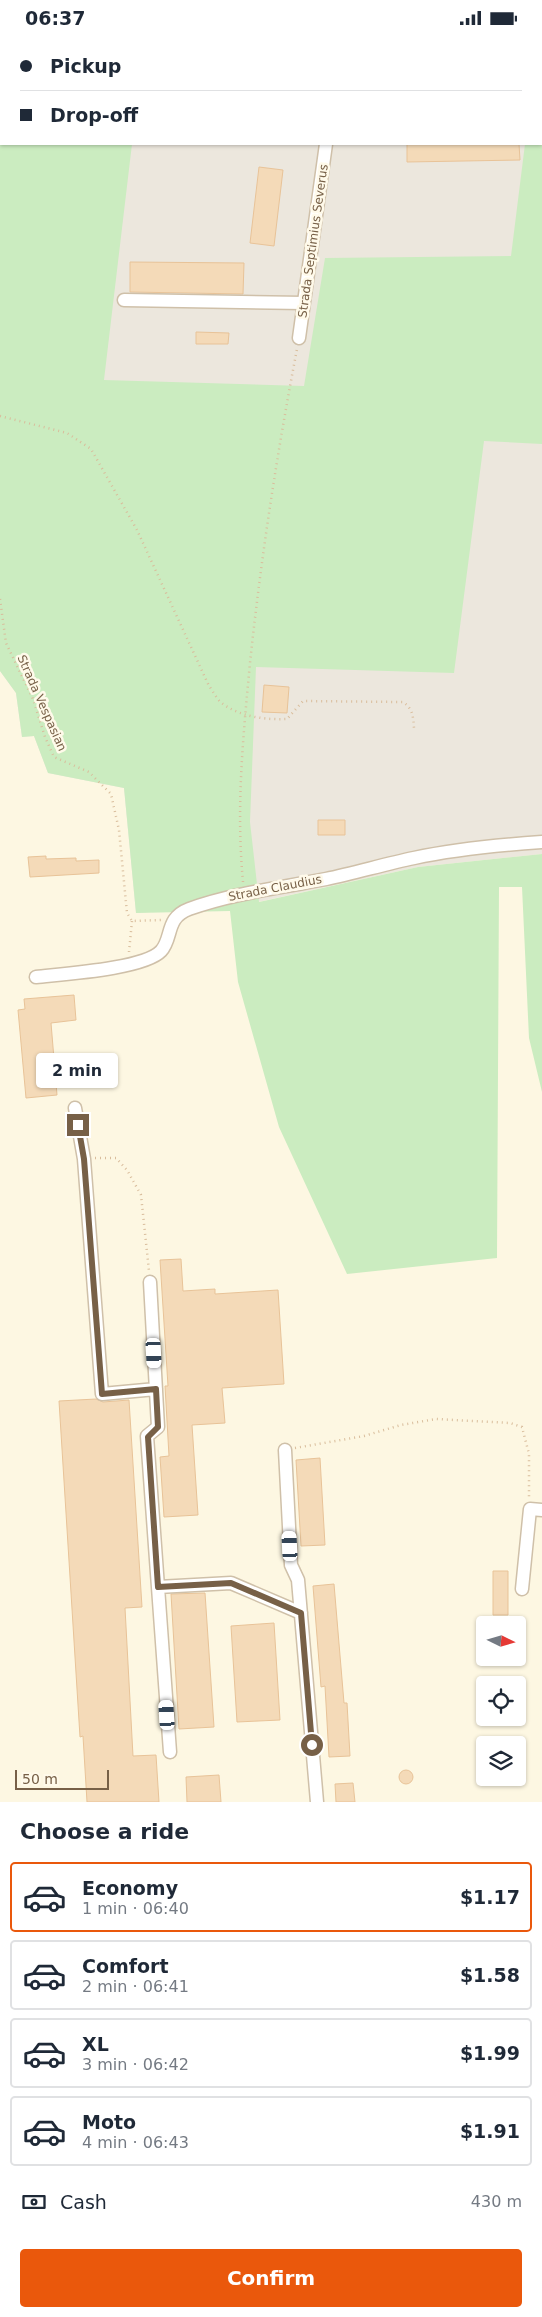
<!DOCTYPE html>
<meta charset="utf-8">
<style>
:root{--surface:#fff;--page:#f2f2f3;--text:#1f2937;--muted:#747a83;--line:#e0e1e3;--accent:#ea580c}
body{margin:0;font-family:"DejaVu Sans",sans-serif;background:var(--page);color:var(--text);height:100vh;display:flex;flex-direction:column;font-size:19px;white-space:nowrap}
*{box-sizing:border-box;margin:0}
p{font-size:16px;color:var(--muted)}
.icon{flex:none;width:28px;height:28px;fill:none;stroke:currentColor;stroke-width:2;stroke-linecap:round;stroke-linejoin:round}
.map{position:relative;height:1767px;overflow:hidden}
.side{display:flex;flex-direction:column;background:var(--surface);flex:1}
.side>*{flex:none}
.hud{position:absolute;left:0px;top:0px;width:542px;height:110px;box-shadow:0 1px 4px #0004;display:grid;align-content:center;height:110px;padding:0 20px;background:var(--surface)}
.needle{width:32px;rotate:95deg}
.buttons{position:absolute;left:476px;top:1581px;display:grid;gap:10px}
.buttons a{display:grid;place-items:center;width:50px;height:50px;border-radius:5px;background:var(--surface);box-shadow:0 1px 4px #0004;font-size:25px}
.scale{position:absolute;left:15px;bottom:12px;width:94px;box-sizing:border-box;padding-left:5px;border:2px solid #776047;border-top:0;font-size:14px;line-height:18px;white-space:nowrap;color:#776047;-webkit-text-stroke:4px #fffaea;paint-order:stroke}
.end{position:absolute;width:22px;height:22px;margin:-11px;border:6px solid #776047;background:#fff;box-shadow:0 0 0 2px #fff}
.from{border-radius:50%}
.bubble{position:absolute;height:35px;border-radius:5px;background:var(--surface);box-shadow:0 1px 4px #0004;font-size:16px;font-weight:600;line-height:35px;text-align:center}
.car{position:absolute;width:15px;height:30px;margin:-15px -8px;border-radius:6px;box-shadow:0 0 4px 1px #0007;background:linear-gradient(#fff 24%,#345 0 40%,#fff 0 76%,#345 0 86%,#fff 0)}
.hud b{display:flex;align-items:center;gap:18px;height:48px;font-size:19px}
.hud b+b{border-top:1px solid var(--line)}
.hud i{width:12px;height:12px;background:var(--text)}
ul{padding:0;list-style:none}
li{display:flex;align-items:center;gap:15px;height:70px;margin:0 10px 8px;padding:0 10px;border:2px solid var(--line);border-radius:5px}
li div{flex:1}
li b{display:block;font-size:19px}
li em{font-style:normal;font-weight:600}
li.active{border-color:var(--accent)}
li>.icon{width:45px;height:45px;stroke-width:1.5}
h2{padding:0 20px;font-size:22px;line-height:60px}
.pay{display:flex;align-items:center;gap:12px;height:55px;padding:0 20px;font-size:19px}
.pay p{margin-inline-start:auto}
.action{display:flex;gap:10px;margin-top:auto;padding:10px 20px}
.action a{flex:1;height:58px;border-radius:5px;background:var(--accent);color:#fff;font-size:20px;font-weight:600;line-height:58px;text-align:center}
.status{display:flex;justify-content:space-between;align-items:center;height:35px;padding:0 25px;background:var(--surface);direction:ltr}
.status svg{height:14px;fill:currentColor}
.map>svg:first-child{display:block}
.industrial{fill:#ece7dd;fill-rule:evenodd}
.green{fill:#cbecc0}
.building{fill:#f4dab8;stroke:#e8c398}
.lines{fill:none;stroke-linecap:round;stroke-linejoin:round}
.minor-casing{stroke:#cfc0a9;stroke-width:15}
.path{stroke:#d9bd9c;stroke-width:2.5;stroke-dasharray:1 4;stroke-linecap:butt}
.minor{stroke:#fff;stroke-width:12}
.route{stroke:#776047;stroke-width:6}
.labels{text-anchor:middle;stroke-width:5;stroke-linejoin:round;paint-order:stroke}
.street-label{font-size:12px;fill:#776047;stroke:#fffaea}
</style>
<div class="status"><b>06:37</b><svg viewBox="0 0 49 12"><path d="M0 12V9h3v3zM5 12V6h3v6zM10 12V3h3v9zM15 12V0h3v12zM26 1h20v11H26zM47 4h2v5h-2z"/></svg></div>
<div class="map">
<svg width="542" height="1767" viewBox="0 0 542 1767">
<rect width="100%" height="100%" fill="#fdf7e2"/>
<path class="industrial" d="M 0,0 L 542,0 L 542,819 L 418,832 L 258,867 L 136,878 L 124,753 L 48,738 L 34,701 L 22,702 L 16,658 L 0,636 ZM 1,1 L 541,1 L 541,109 L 1,109 Z"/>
<path class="green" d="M 538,0 L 542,0 L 542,409 L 484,406 L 454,638 L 256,632 L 250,787 L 259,867 L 418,832 L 542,819 L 542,1057 L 529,1003 L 522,852 L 499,852 L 497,1223 L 347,1239 L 279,1092 L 238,947 L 230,876 L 136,878 L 124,753 L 48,738 L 34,701 L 22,702 L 16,658 L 0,636 L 0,21 L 1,109 L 132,109 L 104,345 L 304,351 L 325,223 L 511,221 L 525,109 L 541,109 L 541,1 Z"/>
<path class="building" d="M 407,109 L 519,109 L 520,125 L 407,127 Z
M 259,132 L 283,135 L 274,211 L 250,208 Z
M 130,227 L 244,228 L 243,259 L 130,257 Z
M 196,297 L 229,298 L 228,309 L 196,309 Z
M 264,650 L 289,652 L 287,678 L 262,677 Z
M 318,785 L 345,785 L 345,800 L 318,800 Z
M 46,821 L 46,824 L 76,823 L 76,826 L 99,825 L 99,838 L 30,842 L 28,822 Z
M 74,960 L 76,985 L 51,988 L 57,1060 L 26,1063 L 18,975 L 25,974 L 24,964 Z
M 181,1224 L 183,1256 L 215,1254 L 215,1259 L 278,1255 L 284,1349 L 222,1353 L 225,1388 L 192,1390 L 198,1480 L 164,1482 L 160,1422 L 169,1421 L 165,1351 L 168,1351 L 160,1225 Z
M 96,1364 L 103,1367 L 129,1365 L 142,1572 L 125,1573 L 133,1721 L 156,1720 L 159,1767 L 87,1767 L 83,1701 L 80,1702 L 59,1366 Z
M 320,1423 L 325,1510 L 301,1511 L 296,1425 Z
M 493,1536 L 508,1536 L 508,1580 L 493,1580 Z
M 334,1549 L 344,1668 L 347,1668 L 350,1721 L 329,1722 L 325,1651 L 321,1652 L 313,1551 Z
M 205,1558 L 214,1692 L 179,1694 L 171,1559 Z
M 274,1588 L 280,1685 L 237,1687 L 231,1591 Z
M399 1742a7 7 0 1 1 14 0a7 7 0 1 1-14 0Z
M 219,1740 L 221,1767 L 187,1767 L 186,1742 Z
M 353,1748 L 355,1767 L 336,1767 L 335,1749 Z"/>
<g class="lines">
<g class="minor-casing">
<path id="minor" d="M 341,1 L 342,0
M 124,265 L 304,268
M 299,303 L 326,109
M 36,942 C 62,939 144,934 161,916 C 173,903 165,883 189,874 C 233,858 280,853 326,844 C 355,838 385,829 414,823 C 456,814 499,810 542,807
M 75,1073 L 84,1124 L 102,1359 L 156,1354
M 150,1247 L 158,1392 L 147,1401 L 170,1717
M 285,1415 L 291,1530 L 298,1545 L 317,1767
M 158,1552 L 231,1548 L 301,1578
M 522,1554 L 530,1474 L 542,1475"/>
</g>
<path class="path" d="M 0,381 L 67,398 L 91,414 L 137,495 L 209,651 C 213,656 217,665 223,669 C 241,682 266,685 287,684 L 303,666 L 403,667 C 413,674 413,681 414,693
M 0,564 L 6,608 L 33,664 L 45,702 L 54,722 L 89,737 L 111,759 L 119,795 L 127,878 L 132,886 L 161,885
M 243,847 C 236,772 243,703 250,628 C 261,523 277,418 297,314
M 129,917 L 132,886
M 95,1123 L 116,1123 L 127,1135 L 141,1160 L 149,1236
M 295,1413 L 364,1401 L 401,1390 L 436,1384 L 510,1388 L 522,1392 L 529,1419 L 529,1462"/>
<use href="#minor" class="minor"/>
</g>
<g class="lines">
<path class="route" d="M 78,1090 L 84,1124 L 102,1359 L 156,1354 L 158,1392 L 148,1402 L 158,1552 L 231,1548 L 301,1578 L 312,1710"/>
</g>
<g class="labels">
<g class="street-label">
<text transform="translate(313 206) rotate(-82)" y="4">Strada Septimius Severus</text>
<text transform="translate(42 668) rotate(66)" y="4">Strada Vespasian</text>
<text transform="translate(275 853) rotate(-11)" y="4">Strada Claudius</text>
</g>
</g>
</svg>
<div class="buttons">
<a><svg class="needle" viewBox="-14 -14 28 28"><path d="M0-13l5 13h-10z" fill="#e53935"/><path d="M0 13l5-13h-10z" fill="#747a83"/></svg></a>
<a><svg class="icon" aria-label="locate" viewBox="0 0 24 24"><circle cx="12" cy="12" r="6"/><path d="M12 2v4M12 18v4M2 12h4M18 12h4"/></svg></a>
<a><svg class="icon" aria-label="layers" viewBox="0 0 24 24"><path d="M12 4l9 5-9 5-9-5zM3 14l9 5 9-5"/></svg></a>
</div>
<div class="scale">50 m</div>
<i class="end from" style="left:312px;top:1710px"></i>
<i class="end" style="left:78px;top:1090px"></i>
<div class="bubble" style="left:36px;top:1018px;width:82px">2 min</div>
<i class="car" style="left:154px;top:1318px;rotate:177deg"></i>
<i class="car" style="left:290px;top:1511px;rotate:357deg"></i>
<i class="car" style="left:167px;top:1680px;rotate:356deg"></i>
<div class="hud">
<b><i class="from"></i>Pickup</b>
<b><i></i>Drop-off</b>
</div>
</div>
<section class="side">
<h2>Choose a ride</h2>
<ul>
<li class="active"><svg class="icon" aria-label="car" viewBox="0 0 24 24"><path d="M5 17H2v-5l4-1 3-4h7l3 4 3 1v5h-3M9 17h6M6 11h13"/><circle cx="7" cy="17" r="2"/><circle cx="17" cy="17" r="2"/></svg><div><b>Economy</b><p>1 min · 06:40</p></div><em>$1.17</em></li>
<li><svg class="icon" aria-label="car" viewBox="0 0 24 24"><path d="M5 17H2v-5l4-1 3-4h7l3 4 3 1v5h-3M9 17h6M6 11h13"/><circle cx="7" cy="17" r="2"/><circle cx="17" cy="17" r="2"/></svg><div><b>Comfort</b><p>2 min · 06:41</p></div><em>$1.58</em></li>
<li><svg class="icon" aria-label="car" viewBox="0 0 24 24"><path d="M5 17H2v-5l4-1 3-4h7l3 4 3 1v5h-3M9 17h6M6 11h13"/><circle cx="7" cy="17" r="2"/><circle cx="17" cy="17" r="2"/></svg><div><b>XL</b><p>3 min · 06:42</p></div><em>$1.99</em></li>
<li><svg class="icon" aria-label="car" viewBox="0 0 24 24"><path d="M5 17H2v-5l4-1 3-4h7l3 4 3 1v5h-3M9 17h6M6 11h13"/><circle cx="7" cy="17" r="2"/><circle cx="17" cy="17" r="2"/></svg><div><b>Moto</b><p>4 min · 06:43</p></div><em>$1.91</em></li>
</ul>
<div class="pay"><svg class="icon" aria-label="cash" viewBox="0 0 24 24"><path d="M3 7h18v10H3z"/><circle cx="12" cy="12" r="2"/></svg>Cash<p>430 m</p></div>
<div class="action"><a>Confirm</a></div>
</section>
